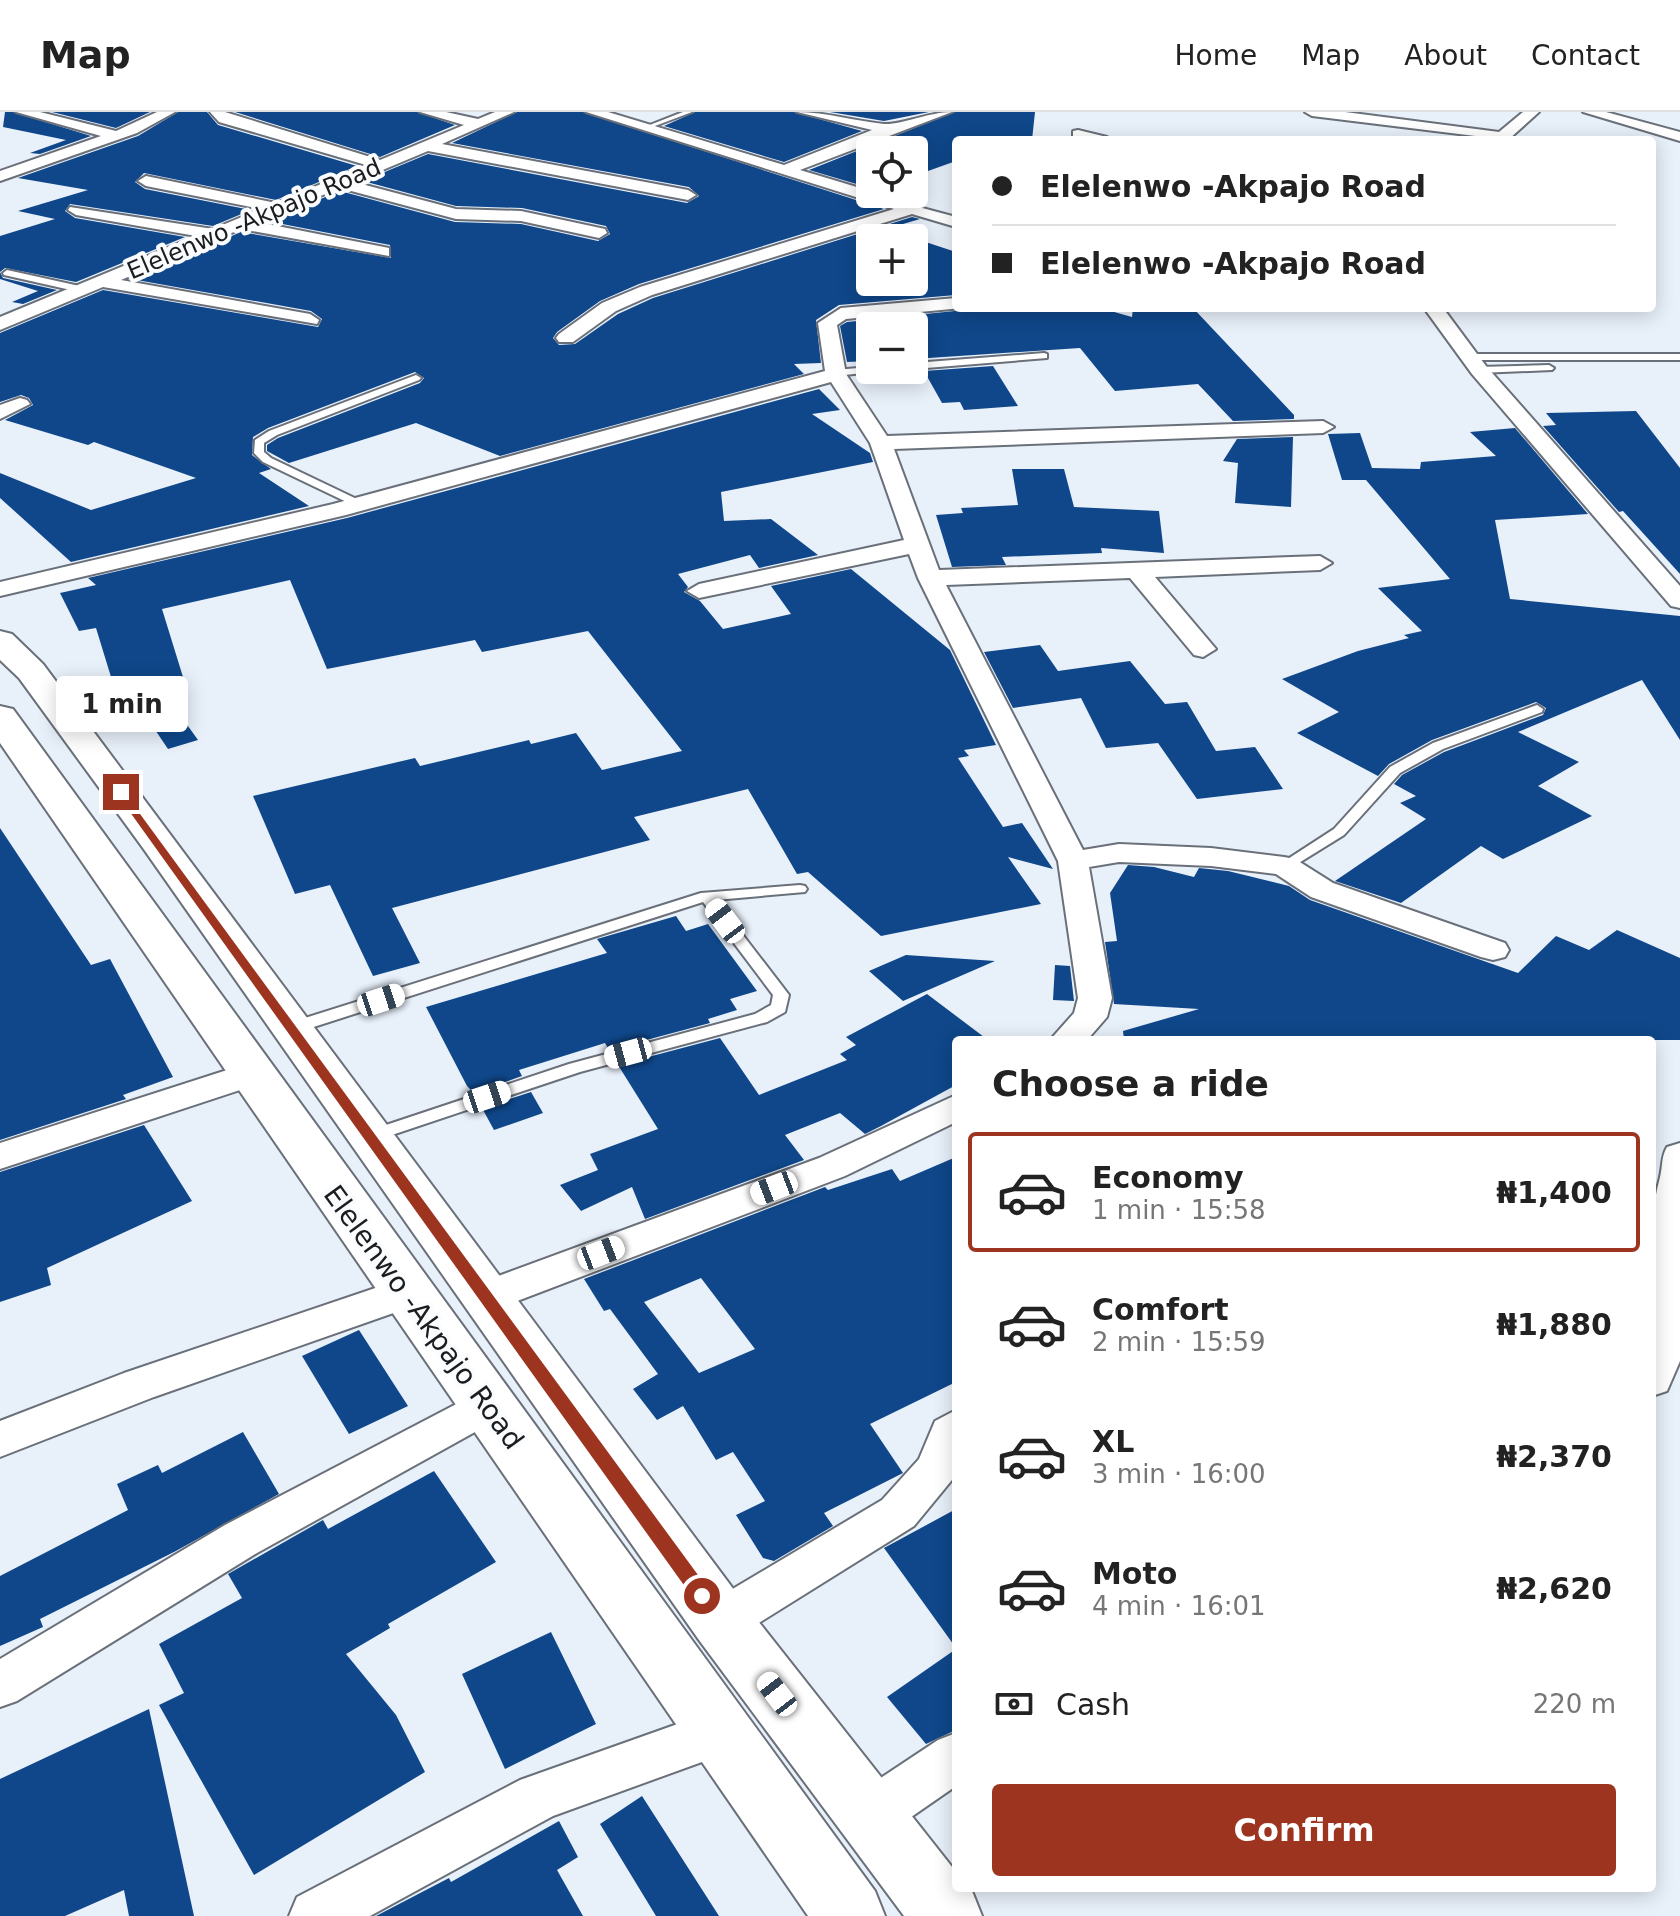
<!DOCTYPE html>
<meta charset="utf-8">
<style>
:root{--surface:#fff;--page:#f2f2f2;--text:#222;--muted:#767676;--line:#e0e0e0;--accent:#9d3420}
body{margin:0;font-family:"DejaVu Sans",sans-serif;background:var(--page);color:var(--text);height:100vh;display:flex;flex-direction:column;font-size:30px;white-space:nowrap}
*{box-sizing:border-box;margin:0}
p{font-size:26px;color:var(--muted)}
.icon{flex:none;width:44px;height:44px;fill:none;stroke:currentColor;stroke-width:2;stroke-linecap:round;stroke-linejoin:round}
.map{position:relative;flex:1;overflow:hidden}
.sheet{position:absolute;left:952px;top:924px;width:704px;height:856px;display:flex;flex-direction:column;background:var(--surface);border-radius:8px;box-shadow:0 4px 20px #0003}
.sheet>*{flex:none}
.hud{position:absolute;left:952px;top:24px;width:704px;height:176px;border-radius:8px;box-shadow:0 4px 20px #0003;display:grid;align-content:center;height:176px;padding:0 40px;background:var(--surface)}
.controls{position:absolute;left:856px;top:24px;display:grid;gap:16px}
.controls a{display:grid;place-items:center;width:72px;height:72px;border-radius:8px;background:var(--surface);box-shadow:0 4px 20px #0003;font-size:40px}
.end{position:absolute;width:36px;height:36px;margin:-18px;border:10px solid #9d3420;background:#fff;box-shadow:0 0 0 4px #fff}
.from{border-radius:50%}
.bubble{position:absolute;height:56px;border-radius:8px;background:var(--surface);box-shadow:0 4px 20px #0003;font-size:26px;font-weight:700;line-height:56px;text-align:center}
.car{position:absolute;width:24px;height:48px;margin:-24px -12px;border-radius:10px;box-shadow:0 0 6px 2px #0007;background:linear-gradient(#fff 24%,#345 0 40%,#fff 0 76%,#345 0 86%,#fff 0)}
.hud b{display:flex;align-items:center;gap:28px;height:76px;font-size:30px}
.hud b+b{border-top:2px solid var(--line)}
.hud i{width:20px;height:20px;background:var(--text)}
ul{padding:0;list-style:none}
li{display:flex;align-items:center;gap:24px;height:120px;margin:0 16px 12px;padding:0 24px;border:4px solid transparent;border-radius:8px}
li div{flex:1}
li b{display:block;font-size:30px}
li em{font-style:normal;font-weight:700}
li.on{border-color:var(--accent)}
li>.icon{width:72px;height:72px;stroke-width:1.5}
h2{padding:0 40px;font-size:36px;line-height:96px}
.pay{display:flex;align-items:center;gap:20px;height:88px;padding:0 40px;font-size:30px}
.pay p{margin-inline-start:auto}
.action{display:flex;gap:16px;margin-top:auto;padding:16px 40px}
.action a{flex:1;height:92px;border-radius:8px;background:var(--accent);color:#fff;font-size:32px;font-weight:700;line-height:92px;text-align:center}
header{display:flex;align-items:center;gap:48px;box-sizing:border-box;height:112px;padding:0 40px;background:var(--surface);border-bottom:2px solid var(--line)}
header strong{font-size:38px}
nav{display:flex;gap:44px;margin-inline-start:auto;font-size:28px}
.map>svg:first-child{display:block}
.building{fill:#0f478a;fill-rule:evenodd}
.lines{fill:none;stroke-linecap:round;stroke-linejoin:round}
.service-casing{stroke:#6a7079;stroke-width:4}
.minor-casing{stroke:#6a7079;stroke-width:4}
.secondary-casing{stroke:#6a7079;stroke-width:4}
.service{fill:#fff;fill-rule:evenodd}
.minor{fill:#fff;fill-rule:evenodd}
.secondary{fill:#fff;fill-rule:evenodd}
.route{fill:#9d3420}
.labels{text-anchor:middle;stroke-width:8;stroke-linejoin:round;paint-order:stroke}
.far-street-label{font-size:24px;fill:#1a1d20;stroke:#fbfcfe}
.street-label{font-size:28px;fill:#1a1d20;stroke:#fbfcfe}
</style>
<header>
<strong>Map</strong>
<nav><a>Home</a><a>Map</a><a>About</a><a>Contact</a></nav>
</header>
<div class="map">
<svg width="1680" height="1804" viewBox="0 0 1680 1804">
<rect width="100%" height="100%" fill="#e8f0fa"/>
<path class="building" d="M 5,0 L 13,0 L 91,24 L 40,42 L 30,41 L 66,28 L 3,15 Z
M 52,0 L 150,0 L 116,16 Z
M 178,0 L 207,0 L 218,13 L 357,54 L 276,88 L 144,61 L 135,70 L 145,77 L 251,98 L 213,114 L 70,92 L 65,99 L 75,106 L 185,125 L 76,170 L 5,156 L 0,160 L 3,166 L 57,178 L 23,192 L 12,190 L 38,179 L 0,167 L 0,124 L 55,107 L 18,99 L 88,78 L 18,66 L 138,24 Z
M 235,0 L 417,0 L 455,13 L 380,45 Z
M 517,0 L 583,0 L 884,97 L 639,172 L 600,189 L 557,220 L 553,226 L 559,233 L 575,232 L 618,202 L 653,186 L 912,105 L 920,107 L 886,117 L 956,140 L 956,183 L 839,193 L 816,208 L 821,251 L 794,252 L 804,262 L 500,344 L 416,311 L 289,351 L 267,339 L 267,333 L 278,326 L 420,271 L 424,266 L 415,260 L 268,316 L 253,325 L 252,343 L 271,357 L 259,361 L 309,394 L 71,450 L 0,386 L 0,361 L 91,398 L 196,366 L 94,330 L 88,333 L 5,308 L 33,293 L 29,286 L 21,283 L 0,290 L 0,221 L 103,178 L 318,215 L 322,207 L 311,199 L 131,167 L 241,120 L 391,146 L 390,133 L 267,109 L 340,79 L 455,110 L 521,112 L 598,129 L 610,122 L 606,114 L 522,96 L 456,94 L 363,69 L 428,42 L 687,91 L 699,84 L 689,75 L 452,31 ZM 870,126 L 914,126 L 914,170 L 870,170 Z
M 695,0 L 794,0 L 862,19 L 784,50 L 664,14 Z
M 830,0 L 929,0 L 884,9 Z
M 955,0 L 1035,0 L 1032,28 L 956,28 L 956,49 L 914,64 L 914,38 L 870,38 L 870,76 L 809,58 Z
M 984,196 L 1100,196 L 1132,205 L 1133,196 L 1193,196 L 1294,303 L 1294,307 L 1233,309 L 1198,272 L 1115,279 L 1080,236 L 914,247 L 914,214 L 870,214 L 870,249 L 847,250 L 840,214 L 847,210 Z
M 993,254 L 1018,294 L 964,298 L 960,290 L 942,291 L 924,259 Z
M 819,277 L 840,298 L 812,302 L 870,341 L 873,350 L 721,380 L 724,409 L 771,407 L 818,443 L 759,456 L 750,443 L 678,462 L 688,475 L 684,480 L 700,489 L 723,517 L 791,502 L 771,474 L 851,457 L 950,538 L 996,633 L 964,638 L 969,644 L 958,646 L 1003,715 L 1022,711 L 1053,757 L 1008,745 L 1041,792 L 881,824 L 808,760 L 797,762 L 748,677 L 634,705 L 650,728 L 392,796 L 420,851 L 373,864 L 330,773 L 295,782 L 253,684 L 415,646 L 420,654 L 529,628 L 531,632 L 576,621 L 602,658 L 682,639 L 588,519 L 482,540 L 475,528 L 327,557 L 290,468 L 162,497 L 187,578 L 165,582 L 198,628 L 168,637 L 135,588 L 119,591 L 96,516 L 79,519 L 60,481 L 96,473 L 88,466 L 347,406 Z
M 1636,299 L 1680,356 L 1680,462 L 1623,399 L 1619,400 L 1543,314 L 1556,313 L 1546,301 Z
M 1515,316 L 1588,402 L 1495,408 L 1510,487 L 1680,504 L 1680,628 L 1642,568 L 1518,620 L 1579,650 L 1538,674 L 1592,704 L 1503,747 L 1481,734 L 1401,791 L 1335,769 L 1426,707 L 1400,691 L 1416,684 L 1394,672 L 1402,663 L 1444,640 L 1543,603 L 1546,596 L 1536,590 L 1432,628 L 1389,652 L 1378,664 L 1297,621 L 1339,600 L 1282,567 L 1358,539 L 1409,526 L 1404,523 L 1422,519 L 1378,476 L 1450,467 L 1366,368 L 1342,368 L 1328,322 L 1360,321 L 1372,356 L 1420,357 L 1421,350 L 1496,344 L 1470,320 Z
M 1293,325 L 1291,395 L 1235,391 L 1238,351 L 1223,349 L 1237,327 Z
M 1012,357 L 1064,357 L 1074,395 L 1159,399 L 1164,441 L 1101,436 L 1102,441 L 1002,445 L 1006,453 L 952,455 L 936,403 L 963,401 L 961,396 L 1018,393 Z
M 1040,533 L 1058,559 L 1130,549 L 1165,592 L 1187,590 L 1216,639 L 1255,635 L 1283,677 L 1197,687 L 1158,631 L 1106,636 L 1081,586 L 1013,596 L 984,540 Z
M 0,716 L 91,853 L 110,847 L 173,965 L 123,983 L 126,987 L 0,1028 Z
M 1128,753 L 1154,755 L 1194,765 L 1199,756 L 1228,759 L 1289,774 L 1310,788 L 1518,861 L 1556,824 L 1589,838 L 1617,818 L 1680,846 L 1680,928 L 1124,928 L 1123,919 L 1199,897 L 1114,892 L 1105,830 L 1117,829 L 1110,781 Z
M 676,804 L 686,819 L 708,812 L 757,879 L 730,887 L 737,898 L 708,907 L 710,911 L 609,938 L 605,931 L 519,958 L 522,964 L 474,981 L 467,974 L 426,895 L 607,841 L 597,827 Z
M 906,843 L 995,849 L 903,889 L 869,859 Z
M 1055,853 L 1070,854 L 1074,889 L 1053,888 Z
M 927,882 L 988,928 L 956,928 L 956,973 L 881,1014 L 865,1022 L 840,1001 L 785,1023 L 804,1048 L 645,1107 L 632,1075 L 581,1099 L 560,1073 L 598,1058 L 590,1042 L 658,1017 L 618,953 L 720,926 L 759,983 L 847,948 L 840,942 L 856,933 L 846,925 Z
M 531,980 L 543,1001 L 494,1018 L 482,996 Z
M 144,1013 L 192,1089 L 47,1156 L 51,1173 L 0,1190 L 0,1060 Z
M 956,1045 L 956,1270 L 870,1312 L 903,1361 L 824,1401 L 833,1414 L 774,1449 L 763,1446 L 736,1403 L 765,1389 L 733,1340 L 716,1348 L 683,1294 L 657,1308 L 633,1277 L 658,1262 L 610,1197 L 604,1199 L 584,1167 L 825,1075 L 828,1078 L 892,1057 L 900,1069 ZM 701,1166 L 755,1237 L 699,1261 L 644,1190 Z
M 359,1218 L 408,1294 L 349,1322 L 302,1244 Z
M 243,1320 L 279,1382 L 174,1440 L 40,1507 L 43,1515 L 0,1534 L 0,1464 L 128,1398 L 117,1372 L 158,1353 L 162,1361 Z
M 434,1359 L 496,1450 L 388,1512 L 390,1516 L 346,1542 L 396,1603 L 425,1660 L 254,1763 L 159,1593 L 184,1581 L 159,1532 L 242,1486 L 228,1462 L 323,1408 L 328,1417 Z
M 956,1397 L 956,1536 L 884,1436 Z
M 551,1520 L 596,1612 L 505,1657 L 462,1562 Z
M 956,1537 L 956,1618 L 926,1632 L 887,1585 Z
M 149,1597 L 194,1804 L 129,1804 L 124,1778 L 65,1804 L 0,1804 L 0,1667 Z
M 642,1684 L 719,1804 L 656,1804 L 600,1712 Z
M 559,1709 L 578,1745 L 557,1758 L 583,1804 L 376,1804 L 449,1766 L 451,1770 Z"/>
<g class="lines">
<g class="service-casing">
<path id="service" d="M 683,0 L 692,0 L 647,17 L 642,16 Z
M 7,158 L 84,175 L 88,178 L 84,181 L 4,163 L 3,161 Z
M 1044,241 L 1047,242 L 1047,246 L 914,257 L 914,251 Z
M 1680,242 L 1680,248 L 1469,248 L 1464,245 L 1469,242 Z
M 1549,253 L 1554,256 L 1552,258 L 1479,261 L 1474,258 L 1479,255 Z
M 870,255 L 870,258 L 875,258 L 873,260 L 835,264 L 830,261 L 835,258 Z
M 416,263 L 421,266 L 419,268 L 277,323 L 264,331 L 264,340 L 271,346 L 363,390 L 363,394 L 355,394 L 263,350 L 254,341 L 255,328 L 269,319 Z
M 1537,593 L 1543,597 L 1542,600 L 1443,637 L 1400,661 L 1344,723 L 1289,757 L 1279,757 L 1277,754 L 1334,717 L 1390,655 L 1433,631 Z
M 800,773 L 805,774 L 807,777 L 805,780 L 716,788 L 789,883 L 785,900 L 767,910 L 580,960 L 371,1030 L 365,1028 L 362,1024 L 365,1020 L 569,952 L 755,902 L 771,893 L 773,883 L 703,790 L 298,920 L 292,921 L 284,916 L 286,912 L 701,781 Z"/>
</g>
<g class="minor-casing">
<path id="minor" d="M 16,0 L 40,0 L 116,19 L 157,0 L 175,0 L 137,21 L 0,69 L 0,59 L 101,24 Z
M 210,0 L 225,0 L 380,48 L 464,13 L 420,0 L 446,0 L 478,7 L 495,0 L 514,0 L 442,32 L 688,78 L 696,83 L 688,88 L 428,39 L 354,70 L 456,97 L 521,99 L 605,117 L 607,121 L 599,126 L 521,109 L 456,107 L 340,76 L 257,110 L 389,136 L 389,144 L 241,117 L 121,168 L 310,202 L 319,208 L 317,212 L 103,175 L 0,218 L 0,205 L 196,124 L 76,103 L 68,98 L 70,95 L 213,117 L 261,97 L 146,74 L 138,69 L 146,64 L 276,91 L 366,53 L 219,10 Z
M 586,0 L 608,0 L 784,53 L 872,18 L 797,0 C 827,0 854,9 884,12 C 901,13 929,0 952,0 L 800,58 L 870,79 L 870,82 L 956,105 L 956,115 L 912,102 L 652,183 L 616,199 L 573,230 L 559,230 L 556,226 L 559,222 L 602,191 L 640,175 L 894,97 Z
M 1305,0 L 1345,0 L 1499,20 L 1523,0 L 1539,0 L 1508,28 L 1312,4 Z
M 1583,0 L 1606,0 L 1680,20 L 1680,29 Z
M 1078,18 L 1107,25 L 1109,28 L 1073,25 L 1073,19 Z
M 956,186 L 956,196 L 962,196 L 846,207 L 837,213 L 846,262 L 887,324 L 1323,309 L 1334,315 L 1323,321 L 894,337 L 939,458 L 1320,444 L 1332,451 L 1320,458 L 1155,465 L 1216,537 L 1203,545 L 1194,543 L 1130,466 L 946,473 L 1083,738 L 1119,732 L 1211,736 L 1284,745 L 1295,747 L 1333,771 L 1505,831 L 1509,838 L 1505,845 L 1493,848 L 1481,845 L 1311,785 L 1276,762 L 1211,754 L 1119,750 L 1089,755 L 1112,886 L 1107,905 L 1087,928 L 1050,928 L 1074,901 L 1078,886 L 1058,749 L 918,466 L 909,442 L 699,486 L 687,479 L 699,472 L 904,428 L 870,331 L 831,270 L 346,403 L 0,484 L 0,470 L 333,392 L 825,259 L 818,211 L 841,196 Z
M 1424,196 L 1443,196 L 1486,254 L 1680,474 L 1680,496 L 1671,494 L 1472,262 Z
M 20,286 L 27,288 L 30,292 L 0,307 L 0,293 Z
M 252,950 L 264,954 L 270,962 L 264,970 L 0,1057 L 0,1031 Z
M 956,983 L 956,1010 L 845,1064 L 499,1196 L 485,1200 L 471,1196 L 465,1185 L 471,1174 L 819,1046 Z
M 1680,1031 L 1680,1249 L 1667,1279 L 1652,1284 C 1652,1213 1642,1133 1660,1065 C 1663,1053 1661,1045 1667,1035 Z
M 405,1166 L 419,1170 L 425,1181 L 419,1192 L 154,1285 L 0,1345 L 0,1309 L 124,1261 Z
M 487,1276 L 502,1281 L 508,1293 L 502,1305 L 257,1441 L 17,1589 L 0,1595 L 0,1547 L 225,1413 Z
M 956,1298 L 956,1363 L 914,1414 L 738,1524 L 721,1530 L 704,1524 L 697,1509 L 704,1494 L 882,1388 L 919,1347 L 935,1309 Z
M 717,1598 L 735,1604 L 742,1621 L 735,1638 L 553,1704 L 370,1804 L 289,1804 L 297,1785 L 520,1668 Z
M 956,1621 L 956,1674 L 888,1721 L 870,1728 L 852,1721 L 844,1703 L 852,1685 L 938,1628 Z"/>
</g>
<g class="secondary-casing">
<path id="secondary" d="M 0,519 L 12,522 L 43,552 L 743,1490 L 956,1760 L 956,1776 L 972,1779 L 982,1804 L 904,1804 L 699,1528 L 143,736 L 19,566 L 0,548 Z
M 0,594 L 13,597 L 875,1779 L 885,1804 L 808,1804 L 0,631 Z"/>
</g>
<use href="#service" class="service"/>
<use href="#minor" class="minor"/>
<use href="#secondary" class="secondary"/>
</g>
<path class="route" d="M 121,676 L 709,1478 L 709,1490 L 696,1490 L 117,682 Z"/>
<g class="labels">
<g class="far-street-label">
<text transform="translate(254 107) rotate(-23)" y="8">Elelenwo -Akpajo Road</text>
</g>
<g class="street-label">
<text transform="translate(424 1205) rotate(54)" y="10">Elelenwo -Akpajo Road</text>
</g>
</g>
</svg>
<div class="controls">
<a><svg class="icon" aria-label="locate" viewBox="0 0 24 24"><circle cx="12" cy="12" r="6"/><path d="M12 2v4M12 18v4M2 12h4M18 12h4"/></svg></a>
<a>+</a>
<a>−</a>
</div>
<i class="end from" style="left:702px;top:1484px"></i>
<i class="end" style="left:121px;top:680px"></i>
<div class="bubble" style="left:56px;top:564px;width:132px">1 min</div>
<i class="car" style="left:725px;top:809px;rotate:323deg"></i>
<i class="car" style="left:381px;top:888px;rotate:72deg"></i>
<i class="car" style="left:628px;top:941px;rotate:255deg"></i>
<i class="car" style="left:487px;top:985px;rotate:72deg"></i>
<i class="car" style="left:774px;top:1076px;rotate:249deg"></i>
<i class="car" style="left:601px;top:1141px;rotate:69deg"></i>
<i class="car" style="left:777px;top:1582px;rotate:322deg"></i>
<div class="hud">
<b><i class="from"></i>Elelenwo -Akpajo Road</b>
<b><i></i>Elelenwo -Akpajo Road</b>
</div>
<section class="sheet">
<h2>Choose a ride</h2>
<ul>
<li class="on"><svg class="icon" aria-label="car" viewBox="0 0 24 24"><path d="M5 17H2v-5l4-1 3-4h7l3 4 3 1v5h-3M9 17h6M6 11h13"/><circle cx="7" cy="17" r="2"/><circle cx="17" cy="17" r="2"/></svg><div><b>Economy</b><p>1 min · 15:58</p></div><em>₦1,400</em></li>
<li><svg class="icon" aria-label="car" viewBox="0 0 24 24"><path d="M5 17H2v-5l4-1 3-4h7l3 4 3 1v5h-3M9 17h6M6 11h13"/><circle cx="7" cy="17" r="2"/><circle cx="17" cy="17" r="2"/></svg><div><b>Comfort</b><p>2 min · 15:59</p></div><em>₦1,880</em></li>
<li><svg class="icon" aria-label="car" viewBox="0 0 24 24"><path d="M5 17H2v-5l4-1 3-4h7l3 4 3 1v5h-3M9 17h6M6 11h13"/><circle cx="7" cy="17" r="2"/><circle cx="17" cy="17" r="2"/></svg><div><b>XL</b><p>3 min · 16:00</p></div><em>₦2,370</em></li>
<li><svg class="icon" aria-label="car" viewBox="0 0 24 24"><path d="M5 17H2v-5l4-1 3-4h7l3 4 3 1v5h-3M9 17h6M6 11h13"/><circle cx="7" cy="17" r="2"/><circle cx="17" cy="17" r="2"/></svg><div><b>Moto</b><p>4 min · 16:01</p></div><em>₦2,620</em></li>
</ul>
<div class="pay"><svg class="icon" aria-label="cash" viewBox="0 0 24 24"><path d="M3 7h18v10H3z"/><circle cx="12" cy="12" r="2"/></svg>Cash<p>220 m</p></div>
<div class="action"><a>Confirm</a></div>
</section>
</div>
